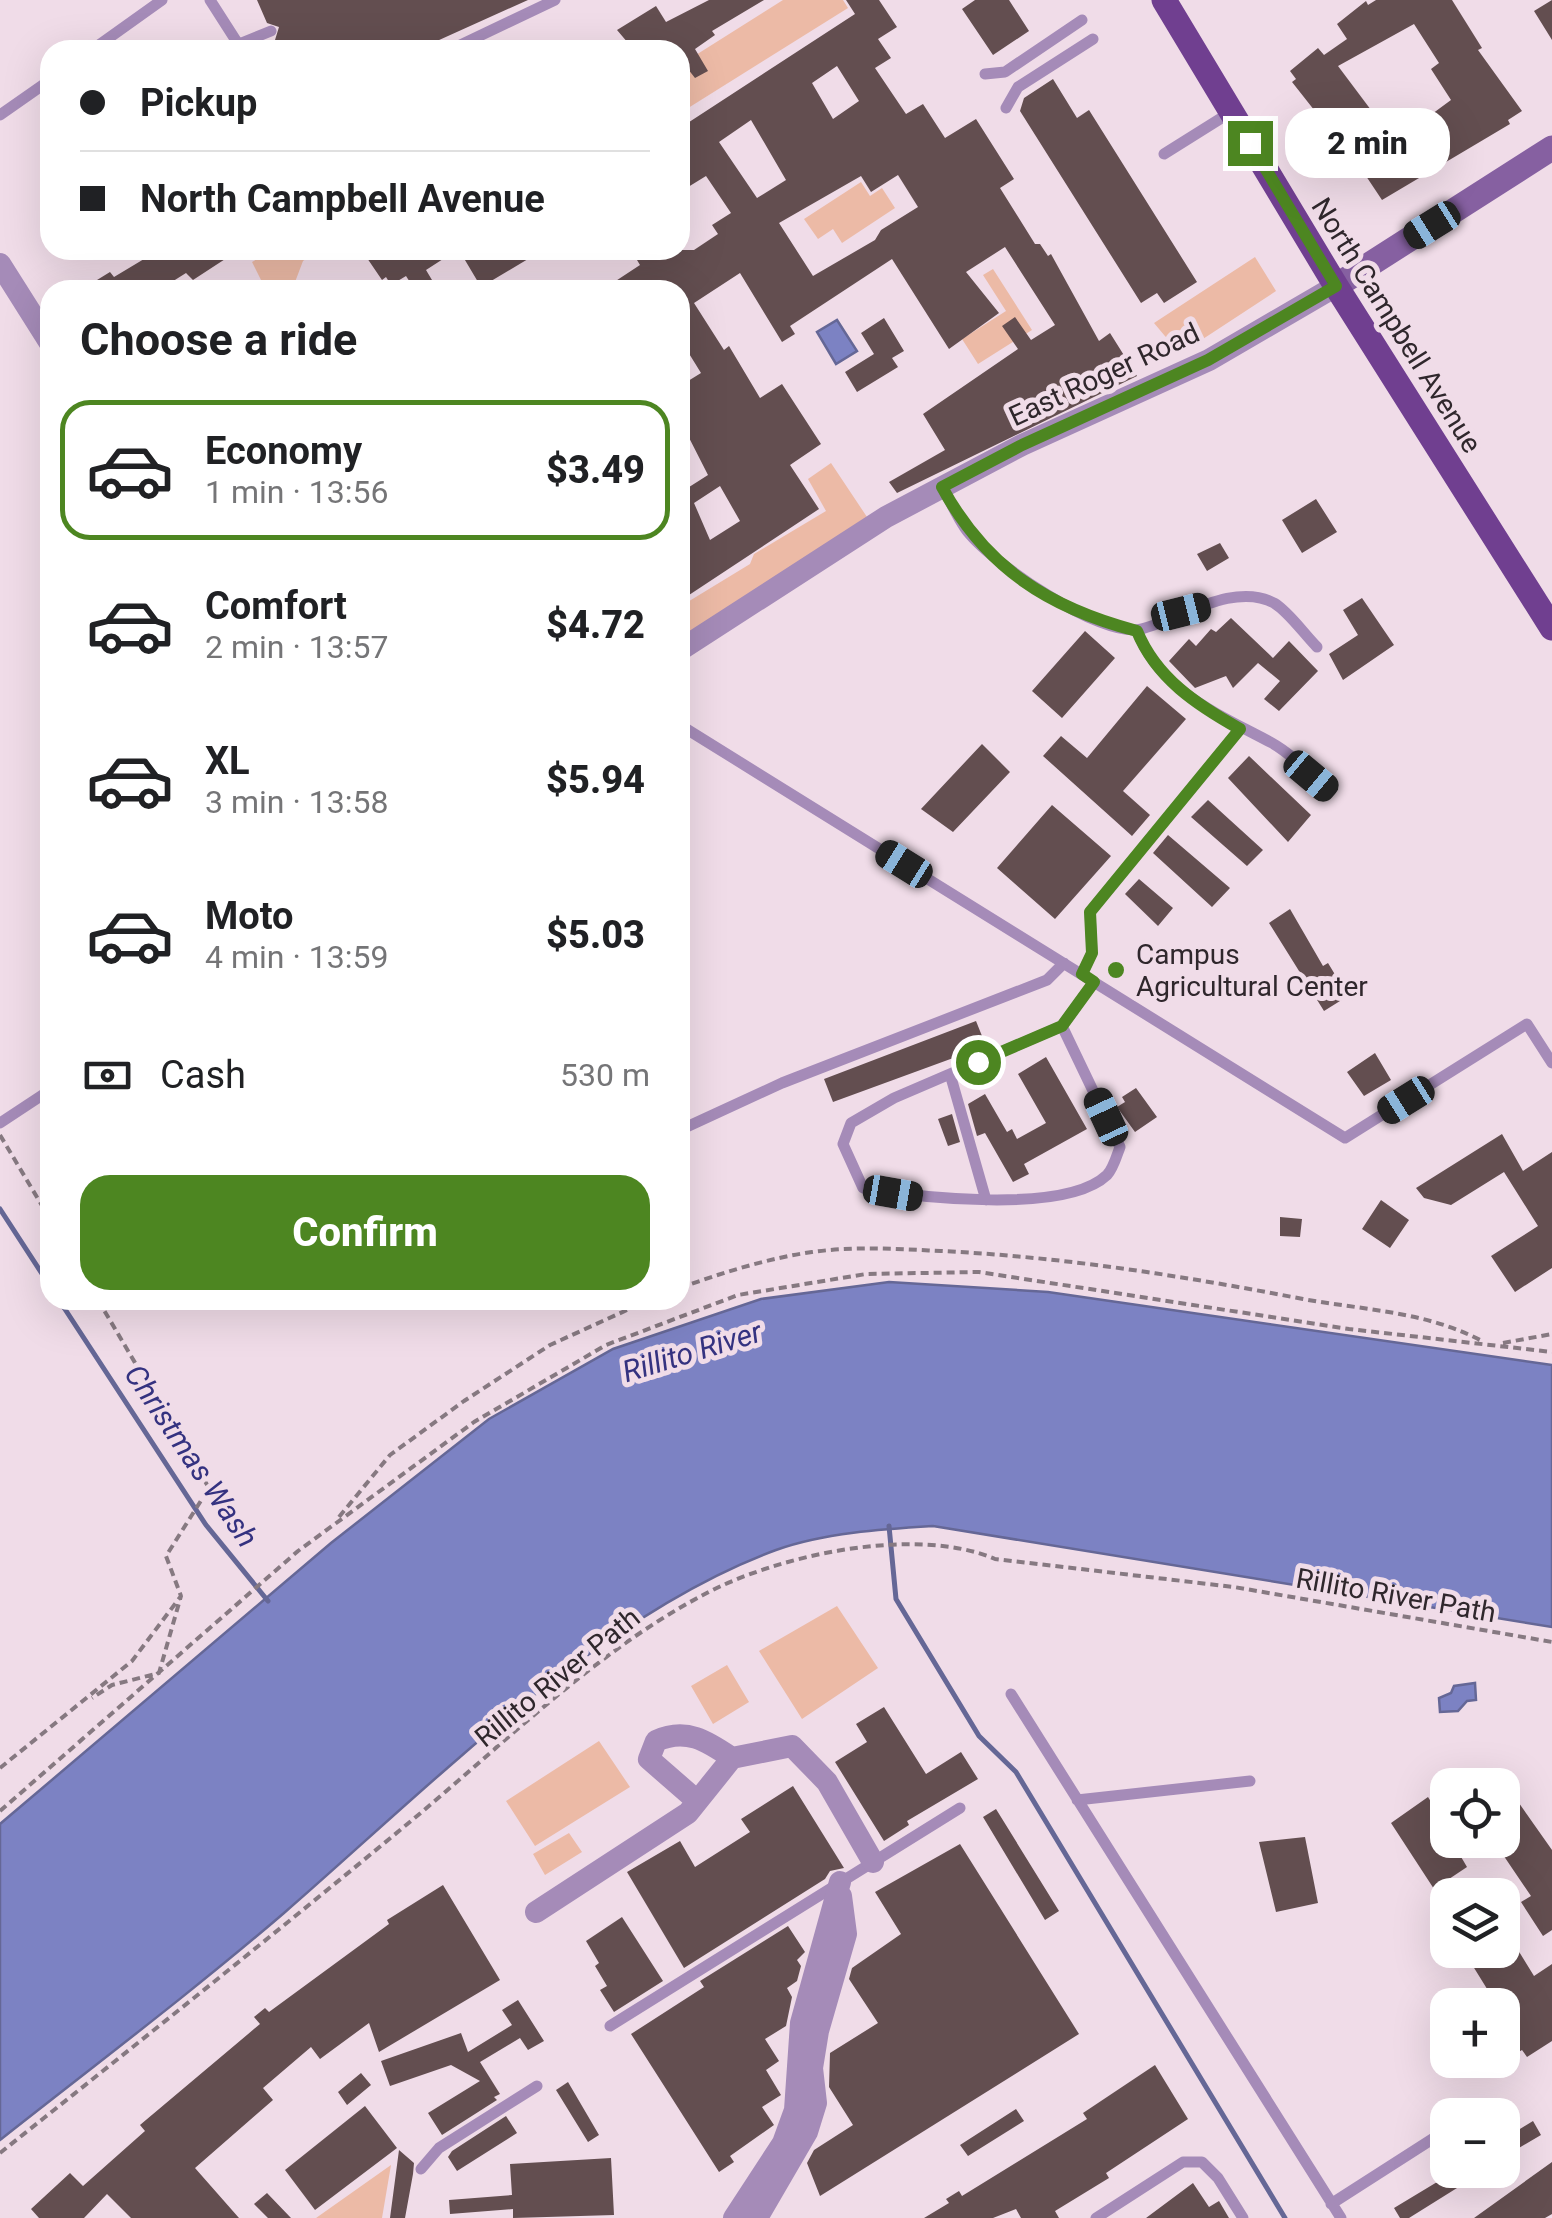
<!DOCTYPE html>
<meta charset="utf-8">
<style>
:root{--surface:#fff;--page:#f6f6f6;--text:#202124;--muted:#757577;--line:#e0e0e0;--accent:#4d8621}
body{margin:0;font-family:Roboto,sans-serif;background:var(--page);color:var(--text);height:100vh;display:flex;flex-direction:column;font-size:38px;white-space:nowrap}
*{box-sizing:border-box;margin:0}
p{font-size:32px;color:var(--muted)}
.icon{flex:none;width:55px;height:55px;fill:none;stroke:currentColor;stroke-width:2;stroke-linecap:round;stroke-linejoin:round}
.map{position:relative;flex:1;overflow:hidden}
.details{position:absolute;left:40px;top:280px;width:650px;height:1030px;display:flex;flex-direction:column;background:var(--surface);border-radius:30px;box-shadow:0 10px 40px #0002}
.details>*{flex:none}
.guide{position:absolute;left:40px;top:40px;width:650px;height:220px;border-radius:30px;box-shadow:0 10px 40px #0002;display:grid;align-content:center;height:220px;padding:0 40px;background:var(--surface)}
.tools{position:absolute;left:1430px;top:1768px;display:grid;gap:20px}
.tools a{display:grid;place-items:center;width:90px;height:90px;border-radius:20px;background:var(--surface);box-shadow:0 10px 40px #0002;font-size:50px}
.end{position:absolute;width:45px;height:45px;margin:-22px;border:12px solid #4d8621;background:#fff;box-shadow:0 0 0 5px #fff}
.from{border-radius:50%}
.bubble{position:absolute;height:70px;border-radius:30px;background:var(--surface);box-shadow:0 10px 40px #0002;font-size:32px;font-weight:800;line-height:70px;text-align:center}
.car{position:absolute;width:30px;height:60px;margin:-30px -15px;border-radius:12px;box-shadow:0 0 8px 2px #0007;background:linear-gradient(#222 24%,#8ab4d8 0 40%,#222 0 76%,#8ab4d8 0 86%,#222 0)}
.guide b{display:flex;align-items:center;gap:35px;height:95px;font-size:38px}
.guide b+b{border-top:2px solid var(--line)}
.guide i{width:25px;height:25px;background:var(--text)}
ul{padding:0;list-style:none}
li{display:flex;align-items:center;gap:30px;height:140px;margin:0 20px 15px;padding:0 20px;border:5px solid transparent;border-radius:30px}
li div{flex:1}
li b{display:block;font-size:38px}
li em{font-style:normal;font-weight:800}
li.on{border-color:var(--accent)}
li>.icon{width:90px;height:90px;stroke-width:1.5}
h2{padding:0 40px;font-size:45px;line-height:120px}
.pay{display:flex;align-items:center;gap:25px;height:110px;padding:0 40px;font-size:38px}
.pay p{margin-inline-start:auto}
.cta{display:flex;gap:20px;margin-top:auto;padding:20px 40px}
.cta a{flex:1;height:115px;border-radius:30px;background:var(--accent);color:#fff;font-size:40px;font-weight:800;line-height:115px;text-align:center}
.map>svg:first-child{display:block}
.green{fill:#ecbaa6}
.water{fill:#7c82c3;stroke:#656796;stroke-width:2.5}
.lines{fill:none;stroke-linecap:round;stroke-linejoin:round}
.stream{stroke:#656796;stroke-width:5}
.building{fill:#634e50;fill-rule:evenodd}
.path{stroke:#867981;stroke-width:4;stroke-dasharray:8 5;stroke-linecap:butt}
.lane{stroke:#a58bb8;stroke-width:11}
.street{stroke:#a58bb8;stroke-width:22}
.secondary{stroke:#8660a1;stroke-width:25}
.primary{stroke:#703f90;stroke-width:25}
.route{stroke:#4d8621;stroke-width:12}
.poi-dot{fill:#4d8621;stroke:#f0dce8;stroke-width:4}
.labels{text-anchor:middle;stroke-width:10;stroke-linejoin:round;paint-order:stroke}
.street-label{font-size:28px;fill:#2f272c;stroke:#f0dce8}
.poi-label{font-size:28px;fill:#2f272c;stroke:#f0dce8;text-anchor:start}
.water-label{font-size:30px;font-style:italic;fill:#343280;stroke:#f0dce8}
</style>
<div class="map">
<svg width="1552" height="2218" viewBox="0 0 1552 2218">
<rect width="100%" height="100%" fill="#f0dce8"/>
<path class="green" d="M 783,0 L 843,0 L 848,8 L 685,110 L 680,102 L 680,65 Z
M 861,182 L 870,196 L 882,188 L 895,208 L 842,243 L 833,229 L 818,239 L 804,219 Z
M 273,250 L 344,250 L 346,255 L 318,250 L 303,261 L 292,290 L 266,290 L 252,262 Z
M 1255,257 L 1276,291 L 1180,354 L 1154,323 Z
M 993,269 L 1032,330 L 978,364 L 962,339 L 1006,311 L 983,275 Z
M 831,463 L 869,520 L 680,638 L 680,602 L 686,603 L 750,564 L 754,554 L 826,511 L 808,479 Z
M 837,1606 L 878,1668 L 802,1719 L 759,1651 Z
M 727,1665 L 749,1702 L 713,1724 L 691,1686 Z
M 599,1741 L 630,1787 L 535,1846 L 506,1801 Z
M 569,1833 L 582,1852 L 545,1875 L 533,1854 Z
M 391,2165 L 382,2218 L 316,2218 Z"/>
<path class="water" d="M 837,320 L 857,351 L 836,364 L 817,332 Z
M 889,1282 L 1048,1292 L 1552,1365 L 1552,1627 L 933,1526 C 883,1529 823,1533 776,1550 C 598,1615 427,1789 284,1913 C 192,1992 95,2065 0,2140 L 0,1824 L 331,1543 L 489,1419 L 613,1349 L 761,1299 Z
M 1475,1683 L 1476,1700 L 1467,1701 L 1458,1711 L 1440,1712 L 1439,1698 L 1451,1693 L 1454,1686 Z"/>
<g class="lines">
<path class="stream" d="M 0,1209 L 50,1286
M 59,1300 L 206,1525 L 268,1601
M 889,1526 L 896,1599 L 979,1736 L 1016,1772 L 1285,2218"/>
</g>
<path class="building" d="M 257,0 L 528,0 L 417,50 L 279,50 L 275,40 L 279,27 L 267,23 Z
M 709,0 L 764,0 L 712,31 L 715,35 L 695,49 L 708,71 L 695,78 L 680,59 L 680,50 L 634,50 L 617,30 L 656,6 L 666,22 Z
M 846,0 L 879,0 L 897,27 L 878,39 L 891,58 L 875,68 L 906,114 L 923,104 L 945,138 L 976,119 L 1014,179 L 1000,188 L 1035,244 L 1040,244 L 1048,256 L 1051,254 L 1099,341 L 1110,333 L 1137,376 L 897,493 L 889,482 L 945,450 L 923,414 L 1018,349 L 1002,326 L 1015,317 L 1031,340 L 1055,325 L 1005,247 L 966,272 L 999,313 L 949,349 L 892,259 L 790,326 L 795,334 L 782,342 L 740,273 L 694,303 L 724,350 L 729,346 L 760,398 L 782,384 L 821,444 L 790,465 L 819,509 L 686,597 L 680,587 L 680,480 L 686,489 L 708,475 L 680,420 L 680,386 L 701,373 L 680,339 L 680,290 L 602,290 L 640,265 L 631,250 L 694,250 L 718,234 L 712,225 L 731,213 L 706,176 L 680,192 L 680,128 L 855,14 ZM 837,66 L 859,101 L 833,119 L 812,83 ZM 751,120 L 786,180 L 757,198 L 719,142 ZM 898,175 L 918,207 L 881,230 L 875,240 L 813,276 L 779,223 L 861,176 L 871,192 ZM 720,486 L 740,521 L 710,540 L 694,503 Z
M 975,0 L 1009,0 L 1029,31 L 993,55 L 962,9 Z
M 1376,0 L 1452,0 L 1482,48 L 1478,50 L 1522,111 L 1508,120 L 1510,124 L 1382,200 L 1362,170 L 1370,165 L 1368,161 L 1451,100 L 1431,69 L 1439,63 L 1414,24 L 1338,66 L 1374,114 L 1370,116 L 1375,123 L 1347,145 L 1340,137 L 1337,139 L 1292,82 L 1296,79 L 1290,71 L 1318,48 L 1324,55 L 1347,39 L 1337,24 L 1366,1 L 1368,5 Z
M 1552,0 L 1552,40 L 1534,11 Z
M 1053,79 L 1077,118 L 1089,110 L 1197,282 L 1164,303 L 1157,293 L 1141,303 L 1020,111 L 1024,98 Z
M 146,250 L 239,250 L 193,280 L 186,273 L 159,290 L 94,290 L 100,286 L 97,280 L 110,272 L 114,277 L 149,256 Z
M 380,250 L 457,250 L 426,270 L 438,290 L 415,290 L 406,276 L 391,285 L 386,277 L 382,280 L 367,258 Z
M 459,250 L 522,250 L 528,259 L 481,287 Z
M 884,318 L 904,351 L 892,358 L 898,367 L 857,392 L 845,372 L 874,354 L 861,333 Z
M 1316,499 L 1337,532 L 1302,553 L 1282,520 Z
M 1220,543 L 1229,558 L 1207,571 L 1197,554 Z
M 1362,598 L 1394,645 L 1343,680 L 1329,654 L 1358,635 L 1343,610 Z
M 1231,618 L 1273,658 L 1289,641 L 1318,671 L 1279,711 L 1264,699 L 1280,681 L 1258,663 L 1233,688 L 1226,676 L 1195,688 L 1169,661 L 1189,639 L 1196,646 L 1211,629 L 1216,632 Z
M 1085,631 L 1115,658 L 1062,718 L 1032,691 Z
M 1147,686 L 1186,719 L 1123,791 L 1150,815 L 1132,836 L 1043,756 L 1061,736 L 1087,758 Z
M 982,744 L 1010,772 L 953,832 L 921,809 Z
M 1249,756 L 1311,815 L 1288,842 L 1228,778 Z
M 1208,800 L 1263,850 L 1247,866 L 1191,817 Z
M 1052,805 L 1111,856 L 1055,919 L 997,868 Z
M 1168,835 L 1230,888 L 1212,907 L 1153,853 Z
M 1139,879 L 1173,908 L 1158,926 L 1125,894 Z
M 1290,909 L 1323,966 L 1328,963 L 1348,996 L 1324,1011 L 1269,923 Z
M 976,1021 L 986,1046 L 833,1102 L 824,1079 Z
M 1375,1053 L 1391,1080 L 1364,1096 L 1347,1072 Z
M 1046,1057 L 1087,1129 L 1024,1164 L 1029,1174 L 1013,1182 L 985,1133 L 977,1136 L 968,1104 L 985,1094 L 1007,1132 L 1012,1129 L 1017,1139 L 1046,1123 L 1018,1074 Z
M 1136,1088 L 1157,1117 L 1135,1132 L 1117,1107 L 1125,1102 L 1122,1097 Z
M 952,1114 L 960,1142 L 948,1146 L 938,1119 Z
M 1502,1134 L 1523,1171 L 1552,1152 L 1552,1268 L 1515,1292 L 1491,1256 L 1538,1226 L 1504,1172 L 1451,1205 L 1424,1198 L 1416,1188 Z
M 1381,1200 L 1409,1220 L 1390,1248 L 1362,1229 Z
M 1280,1217 L 1302,1219 L 1300,1237 L 1280,1236 Z
M 884,1707 L 926,1774 L 961,1752 L 978,1779 L 907,1821 L 909,1825 L 884,1841 L 835,1762 L 867,1742 L 856,1724 Z
M 1502,1779 L 1552,1850 L 1552,1930 L 1543,1936 L 1521,1902 L 1531,1896 L 1493,1840 L 1502,1840 Z
M 793,1786 L 844,1868 L 830,1871 L 825,1879 L 684,1968 L 627,1872 L 680,1841 L 695,1867 L 750,1832 L 741,1819 Z
M 1428,1797 L 1448,1829 L 1448,1840 L 1472,1840 L 1457,1850 L 1467,1867 L 1434,1889 L 1391,1823 Z
M 996,1809 L 1059,1911 L 1045,1920 L 983,1817 Z
M 1305,1837 L 1318,1903 L 1276,1912 L 1259,1842 Z
M 960,1844 L 1079,2034 L 820,2196 L 807,2163 L 814,2150 L 853,2125 L 829,2087 L 830,2053 L 878,2023 L 849,1979 L 852,1968 L 901,1934 L 875,1892 Z
M 443,1885 L 500,1980 L 379,2052 L 369,2023 L 320,2059 L 311,2047 L 263,2088 L 273,2100 L 195,2168 L 239,2218 L 131,2218 L 107,2194 L 84,2218 L 39,2218 L 31,2209 L 70,2173 L 83,2186 L 145,2131 L 140,2125 L 260,2024 L 254,2017 L 265,2008 L 269,2012 L 389,1924 L 387,1920 Z
M 622,1917 L 663,1981 L 614,2012 L 600,1990 L 607,1986 L 595,1966 L 599,1963 L 586,1941 Z
M 1502,1924 L 1534,1976 L 1552,1964 L 1552,2041 L 1527,2057 L 1522,2050 L 1502,2062 L 1502,2005 L 1497,2005 L 1463,1950 L 1502,1950 Z
M 788,1926 L 805,1952 L 797,1960 L 801,1966 L 797,1981 L 787,1988 L 792,1997 L 786,2026 L 765,2039 L 779,2061 L 766,2070 L 781,2095 L 762,2107 L 774,2125 L 730,2156 L 734,2162 L 719,2172 L 631,2034 L 704,1987 L 700,1981 Z
M 518,2000 L 544,2041 L 528,2050 L 520,2038 L 480,2062 L 500,2094 L 494,2097 L 497,2100 L 442,2135 L 428,2113 L 480,2081 L 451,2065 L 390,2086 L 381,2061 L 461,2033 L 468,2052 L 512,2025 L 502,2010 Z
M 1155,2065 L 1188,2119 L 1106,2173 L 1109,2178 L 1055,2211 L 1059,2218 L 1021,2218 L 1016,2209 L 993,2218 L 924,2218 L 949,2203 L 946,2199 L 959,2191 L 962,2196 L 1087,2119 L 1083,2113 Z
M 361,2073 L 371,2085 L 347,2105 L 338,2092 Z
M 568,2082 L 599,2135 L 588,2142 L 556,2090 Z
M 365,2106 L 397,2148 L 315,2210 L 285,2170 Z
M 1016,2109 L 1024,2121 L 968,2156 L 960,2145 Z
M 506,2116 L 517,2133 L 457,2171 L 448,2157 L 452,2151 Z
M 1533,2121 L 1541,2135 L 1502,2158 L 1502,2140 Z
M 399,2150 L 414,2163 L 413,2174 L 405,2218 L 390,2218 Z
M 611,2158 L 614,2215 L 513,2218 L 513,2209 L 450,2214 L 449,2200 L 512,2195 L 510,2164 Z
M 1552,2162 L 1552,2214 L 1545,2218 L 1474,2218 Z
M 1457,2170 L 1465,2183 L 1409,2218 L 1400,2218 L 1394,2208 Z
M 1193,2183 L 1209,2207 L 1219,2201 L 1229,2218 L 1146,2218 Z
M 267,2193 L 291,2218 L 268,2218 L 254,2204 Z"/>
<g class="lines">
<path class="path" d="M 0,1135 L 50,1219
M 680,1288 C 721,1273 769,1258 812,1252 C 855,1246 898,1249 941,1251 C 1064,1257 1183,1276 1303,1299 C 1363,1310 1424,1311 1480,1340
M 98,1300 L 209,1488 L 166,1556 L 181,1596
M 1503,1343 L 1552,1334
M 339,1517 L 390,1455 L 464,1401 L 550,1345 L 649,1300
M 0,1768 L 132,1661 L 181,1596 L 159,1673 L 112,1685 L 92,1698
M 0,1811 L 298,1551 L 474,1422 L 606,1345 L 738,1295 L 866,1274 L 979,1272 L 1349,1329 L 1552,1352
M 0,2153 C 138,2043 276,1933 411,1821 C 505,1743 595,1652 703,1595 C 777,1555 916,1525 995,1559 L 1234,1587 L 1552,1642"/>
<path class="lane" d="M 210,0 L 242,50
M 239,44 L 271,31
M 92,50 L 162,0
M 450,50 L 555,0
M 985,74 L 1005,72 L 1082,20
M 1006,108 L 1018,87 L 1093,39
M 0,115 L 50,80
M 1164,154 L 1231,112
M 942,487 C 950,500 956,515 965,528 C 987,560 1101,639 1141,629 C 1179,620 1233,581 1274,603 C 1289,612 1304,634 1317,647
M 1137,631 C 1161,692 1218,714 1272,743 C 1292,754 1310,774 1327,789
M 680,725 L 1345,1138 L 1527,1024 L 1552,1063
M 1082,974 L 1092,953 L 1090,912 L 1240,729
M 1062,1026 L 1120,1147 C 1117,1155 1113,1169 1107,1175 C 1065,1215 917,1197 863,1188 L 843,1144 L 851,1123 L 894,1098 L 1062,1026 L 1094,982
M 950,1074 L 986,1200
M 0,1123 L 50,1090
M 680,1130 L 782,1083 L 1047,980 L 1064,963
M 1011,1694 L 1341,2218
M 1077,1800 L 1250,1781
M 610,2026 L 960,1808
M 421,2169 L 439,2148 L 537,2086
M 1331,2204 L 1448,2129
M 1096,2218 L 1183,2162 L 1202,2162 L 1218,2178 L 1243,2218"/>
<path class="street" d="M 0,264 L 50,343
M 680,650 L 886,517 L 1022,445 L 1209,360 L 1336,286
M 732,1758 L 792,1746 L 827,1782 L 873,1862
M 696,1800 L 649,1759 L 656,1741 C 686,1727 707,1741 732,1758
M 536,1912 L 688,1813 L 732,1758
M 734,2218 L 783,2143 L 795,2110 L 801,2023 L 840,1882
M 757,2218 L 807,2132 L 816,2103 L 812,2068 L 818,2031 L 846,1934 L 841,1896"/>
<path class="secondary" d="M 1336,286 L 1552,148"/>
<path class="primary" d="M 1164,0 L 1336,286 L 1552,628"/>
</g>
<g class="lines">
<path class="route" d="M 978,1062 L 1062,1026 L 1094,982 L 1082,974 L 1092,953 L 1090,912 L 1240,729 C 1197,705 1156,678 1137,631 C 1049,608 986,568 942,487 L 1022,445 L 1208,360 L 1336,286 L 1250,143"/>
</g>
<circle class="poi-dot" cx="1116" cy="970" r="10"/>
<g class="labels">
<g class="street-label">
<text transform="translate(1397 325) rotate(58)" y="10">North Campbell Avenue</text>
<text transform="translate(1104 374) rotate(-25)" y="10">East Roger Road</text>
<text transform="translate(1396 1595) rotate(10)" y="10">Rillito River Path</text>
<text transform="translate(557 1677) rotate(-39)" y="10">Rillito River Path</text>
</g>
<g class="poi-label">
<text x="1136" y="964">Campus<tspan x="1136" dy="32">Agricultural Center</tspan></text>
</g>
<g class="water-label">
<text transform="translate(692 1352) rotate(-17)" y="10">Rillito River</text>
<text transform="translate(191 1456) rotate(56)" y="10">Christmas Wash</text>
</g>
</g>
</svg>
<div class="tools">
<a><svg class="icon" aria-label="locate" viewBox="0 0 24 24"><circle cx="12" cy="12" r="6"/><path d="M12 2v4M12 18v4M2 12h4M18 12h4"/></svg></a>
<a><svg class="icon" aria-label="layers" viewBox="0 0 24 24"><path d="M12 4l9 5-9 5-9-5zM3 14l9 5 9-5"/></svg></a>
<a>+</a>
<a>−</a>
</div>
<i class="end from" style="left:978px;top:1062px"></i>
<i class="end" style="left:1250px;top:143px"></i>
<div class="bubble" style="left:1285px;top:108px;width:165px">2 min</div>
<i class="car" style="left:1432px;top:225px;rotate:238deg"></i>
<i class="car" style="left:1181px;top:612px;rotate:76deg"></i>
<i class="car" style="left:1311px;top:776px;rotate:130deg"></i>
<i class="car" style="left:904px;top:864px;rotate:302deg"></i>
<i class="car" style="left:1406px;top:1100px;rotate:238deg"></i>
<i class="car" style="left:1106px;top:1117px;rotate:335deg"></i>
<i class="car" style="left:893px;top:1193px;rotate:100deg"></i>
<div class="guide">
<b><i class="from"></i>Pickup</b>
<b><i></i>North Campbell Avenue</b>
</div>
<section class="details">
<h2>Choose a ride</h2>
<ul>
<li class="on"><svg class="icon" aria-label="car" viewBox="0 0 24 24"><path d="M5 17H2v-5l4-1 3-4h7l3 4 3 1v5h-3M9 17h6M6 11h13"/><circle cx="7" cy="17" r="2"/><circle cx="17" cy="17" r="2"/></svg><div><b>Economy</b><p>1 min · 13:56</p></div><em>$3.49</em></li>
<li><svg class="icon" aria-label="car" viewBox="0 0 24 24"><path d="M5 17H2v-5l4-1 3-4h7l3 4 3 1v5h-3M9 17h6M6 11h13"/><circle cx="7" cy="17" r="2"/><circle cx="17" cy="17" r="2"/></svg><div><b>Comfort</b><p>2 min · 13:57</p></div><em>$4.72</em></li>
<li><svg class="icon" aria-label="car" viewBox="0 0 24 24"><path d="M5 17H2v-5l4-1 3-4h7l3 4 3 1v5h-3M9 17h6M6 11h13"/><circle cx="7" cy="17" r="2"/><circle cx="17" cy="17" r="2"/></svg><div><b>XL</b><p>3 min · 13:58</p></div><em>$5.94</em></li>
<li><svg class="icon" aria-label="car" viewBox="0 0 24 24"><path d="M5 17H2v-5l4-1 3-4h7l3 4 3 1v5h-3M9 17h6M6 11h13"/><circle cx="7" cy="17" r="2"/><circle cx="17" cy="17" r="2"/></svg><div><b>Moto</b><p>4 min · 13:59</p></div><em>$5.03</em></li>
</ul>
<div class="pay"><svg class="icon" aria-label="cash" viewBox="0 0 24 24"><path d="M3 7h18v10H3z"/><circle cx="12" cy="12" r="2"/></svg>Cash<p>530 m</p></div>
<div class="cta"><a>Confirm</a></div>
</section>
</div>
